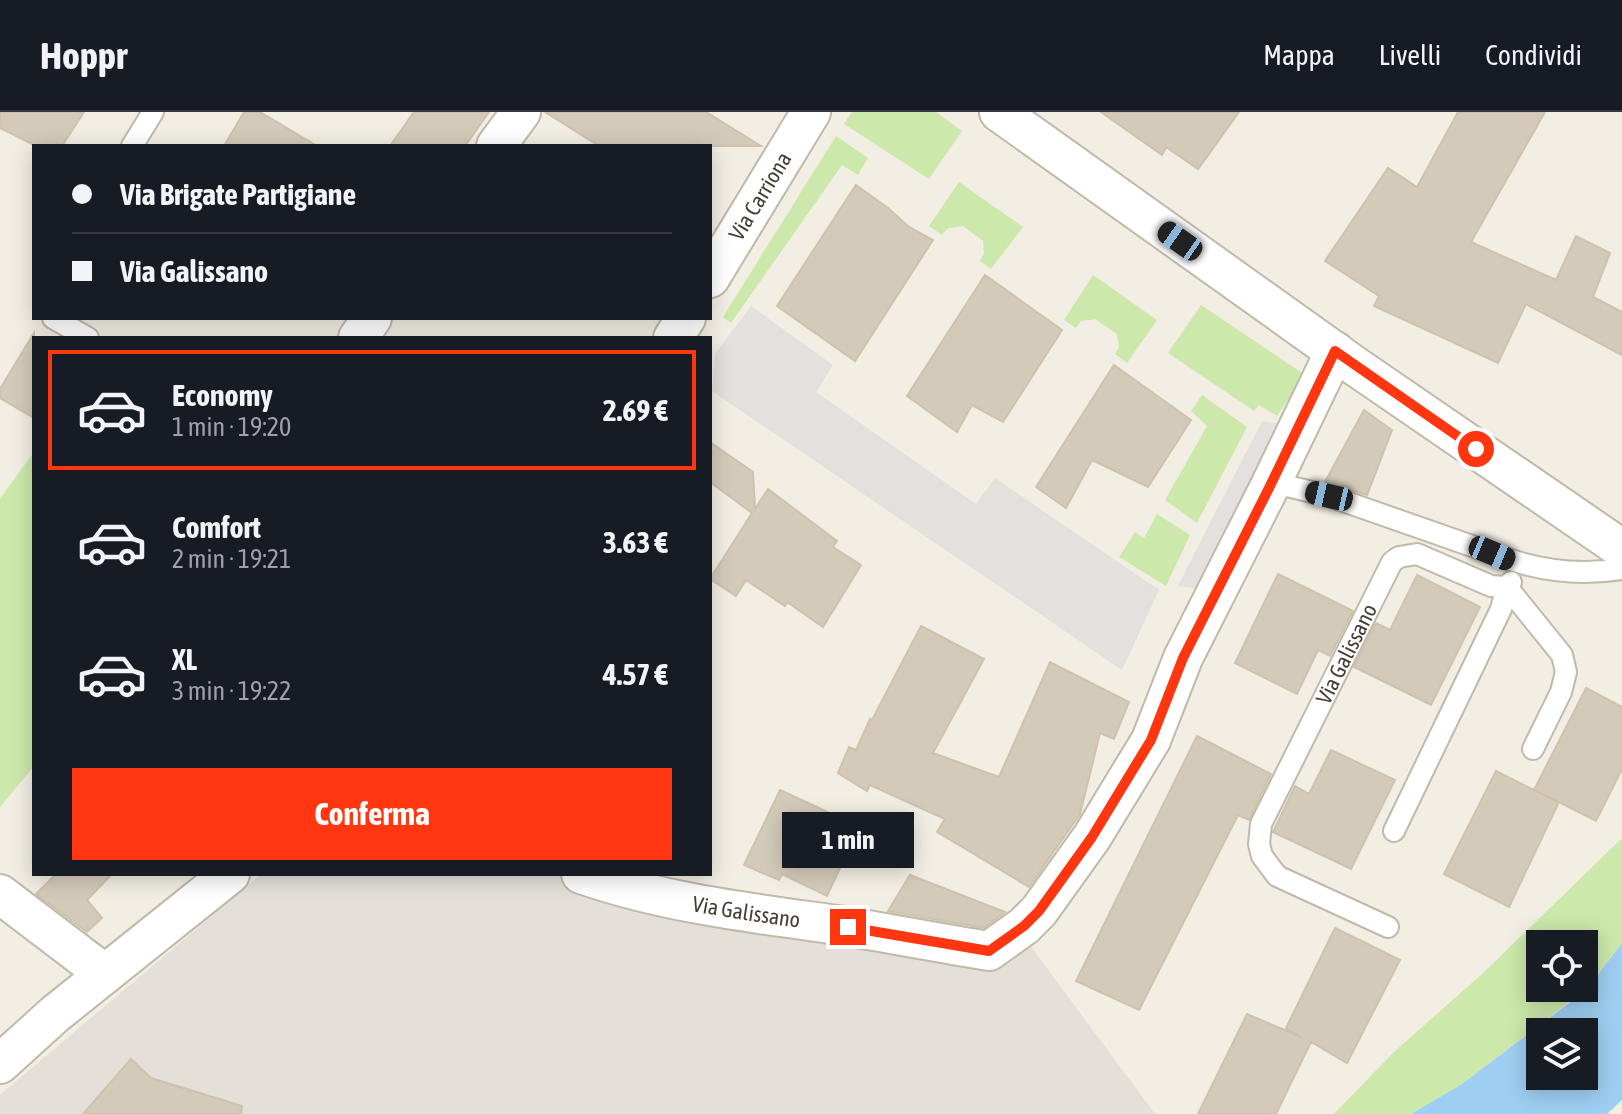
<!DOCTYPE html>
<html lang="it">
<meta charset="utf-8">
<style>
:root{--surface:#171b24;--page:#20242c;--text:#f1f3f6;--muted:#9ea1a6;--line:#363941;--accent:#ff360f}
body{margin:0;font-family:"Asap Condensed",sans-serif;background:var(--page);color:var(--text);height:100vh;display:flex;flex-direction:column;font-size:30px;white-space:nowrap}
*{box-sizing:border-box;margin:0}
p{font-size:26px;color:var(--muted)}
.icon{flex:none;width:44px;height:44px;fill:none;stroke:currentColor;stroke-width:2;stroke-linecap:round;stroke-linejoin:round}
.map{position:relative;flex:1;overflow:hidden}
.side{position:absolute;left:32px;top:224px;width:680px;height:540px;display:flex;flex-direction:column;background:var(--surface);border-radius:0px;box-shadow:0 4px 20px #0003}
.side>*{flex:none}
.top-card{position:absolute;left:32px;top:32px;width:680px;height:176px;border-radius:0px;box-shadow:0 4px 20px #0003;display:grid;align-content:center;height:176px;padding:0 40px;background:var(--surface)}
.controls{position:absolute;left:1526px;top:818px;display:grid;gap:16px}
.controls a{display:grid;place-items:center;width:72px;height:72px;border-radius:0px;background:var(--surface);box-shadow:0 4px 20px #0003;font-size:40px}
.end{position:absolute;width:36px;height:36px;margin:-18px;border:10px solid #ff360f;background:#fff;box-shadow:0 0 0 4px #fff}
.from{border-radius:50%}
.bubble{position:absolute;height:56px;border-radius:0px;background:var(--surface);box-shadow:0 4px 20px #0003;font-size:26px;font-weight:700;line-height:56px;text-align:center}
.car{position:absolute;width:24px;height:48px;margin:-24px -12px;border-radius:10px;box-shadow:0 0 6px 2px #0007;background:linear-gradient(#222 24%,#8ab4d8 0 40%,#222 0 76%,#8ab4d8 0 86%,#222 0)}
.top-card b{display:flex;align-items:center;gap:28px;height:76px;font-size:30px}
.top-card b+b{border-top:2px solid var(--line)}
.top-card i{width:20px;height:20px;background:var(--text)}
ul{padding:14px 0 0;list-style:none}
li{display:flex;align-items:center;gap:24px;height:120px;margin:0 16px 12px;padding:0 24px;border:4px solid transparent;border-radius:0px}
li div{flex:1}
li b{display:block;font-size:30px}
li em{font-style:normal;font-weight:700}
li.selected{border-color:var(--accent)}
li>.icon{width:72px;height:72px;stroke-width:1.5}
.button{display:flex;gap:16px;margin-top:auto;padding:16px 40px}
.button a{flex:1;height:92px;border-radius:0px;background:var(--accent);color:#fff;font-size:32px;font-weight:700;line-height:92px;text-align:center}
header{display:flex;align-items:center;gap:48px;box-sizing:border-box;height:112px;padding:0 40px;background:var(--surface);border-bottom:2px solid var(--line)}
header strong{font-size:38px}
nav{display:flex;gap:44px;margin-inline-start:auto;font-size:28px}
.map>svg:first-child{display:block}
.industrial{fill:#e4dfd9}
.green{fill:#cce8ab;fill-rule:evenodd}
.parking{fill:#e3e0dd}
.water{fill:#9ecef1;fill-rule:evenodd}
.building{fill:#d4cab9;stroke:#cfc2ac;stroke-width:2}
.lines{fill:none;stroke-linecap:round;stroke-linejoin:round}
.lane-casing{stroke:#c1b9a9;stroke-width:24}
.street-casing{stroke:#c1b9a9;stroke-width:42}
.lane{stroke:#fff;stroke-width:20}
.street{stroke:#fff;stroke-width:38}
.route{stroke:#ff360f;stroke-width:10}
.labels{text-anchor:middle;stroke-width:7;stroke-linejoin:round;paint-order:stroke}
.street-label{font-size:22px;fill:#453e34;stroke:#fff}
</style>
<header>
<strong>Hoppr</strong>
<nav><a>Mappa</a><a>Livelli</a><a>Condividi</a></nav>
</header>
<div class="map">
<svg width="1622" height="1002" viewBox="0 0 1622 1002">
<rect width="100%" height="100%" fill="#f2eee4"/>
<path class="industrial" d="M 261,762 L 570,762 L 1026,828 L 1155,1002 L 0,1002 L 0,983 Z"/>
<path class="green" d="M 852,0 L 936,0 L 962,19 L 929,67 L 844,12 Z
M 836,24 L 868,46 L 858,63 L 842,53 L 731,211 L 723,205 Z
M 959,70 L 1023,115 L 991,157 L 980,149 L 984,142 L 983,129 L 963,114 L 948,116 L 942,123 L 929,114 Z
M 1093,163 L 1157,208 L 1127,251 L 1115,242 L 1119,235 L 1117,222 L 1095,207 L 1081,209 L 1076,216 L 1064,208 Z
M 1201,193 L 1305,263 L 1277,304 L 1259,293 L 1254,299 L 1168,241 Z
M 1202,283 L 1247,315 L 1197,411 L 1165,388 L 1207,314 L 1191,299 Z
M 34,340 L 34,654 L 0,695 L 0,386 Z
M 1157,402 L 1190,423 L 1166,474 L 1119,445 L 1135,420 L 1144,426 Z
M 1622,726 L 1622,831 L 1585,878 L 1462,972 L 1411,1002 L 1334,1002 L 1394,940 L 1482,862 ZM 1540,832 L 1584,832 L 1584,876 L 1540,876 Z"/>
<path class="parking" d="M 751,194 L 833,253 L 816,280 L 976,392 L 995,366 L 1159,478 L 1122,558 L 712,279 L 715,242 Z
M 1262,309 L 1292,314 L 1209,479 L 1178,474 Z"/>
<path class="water" d="M 1622,831 L 1622,988 L 1607,1002 L 1411,1002 L 1462,972 L 1585,879 ZM 1540,920 L 1584,920 L 1584,964 L 1540,964 Z"/>
<path class="building" d="M 0,0 L 84,0 L 62,34 L 36,34 L 0,16 Z
M 244,0 L 260,0 L 317,34 L 224,34 Z
M 414,0 L 489,0 L 465,34 L 390,34 Z
M 545,0 L 706,0 L 761,34 L 599,34 Z
M 1101,0 L 1239,0 L 1198,57 L 1166,35 L 1162,43 Z
M 1458,0 L 1545,0 L 1471,130 L 1556,168 L 1576,124 L 1610,141 L 1593,185 L 1622,200 L 1622,243 L 1526,192 L 1498,251 L 1374,194 L 1379,184 L 1325,149 L 1388,56 L 1417,75 Z
M 856,73 L 888,96 L 909,115 L 933,128 L 855,249 L 777,194 Z
M 985,163 L 1062,218 L 1003,310 L 972,293 L 957,320 L 907,284 Z
M 34,221 L 34,306 L 0,286 L 0,277 Z
M 1114,253 L 1191,308 L 1148,375 L 1092,348 L 1066,396 L 1036,375 Z
M 1364,298 L 1392,318 L 1367,383 L 1325,370 Z
M 710,330 L 753,360 L 755,397 L 768,377 L 837,429 L 833,435 L 861,453 L 823,515 L 787,490 L 785,494 L 746,468 L 736,484 L 710,467 L 752,401 L 710,370 Z
M 1278,462 L 1353,499 L 1330,544 L 1318,538 L 1297,582 L 1235,551 Z
M 1417,463 L 1480,495 L 1431,593 L 1354,555 L 1376,511 L 1390,518 Z
M 921,514 L 984,547 L 933,641 L 999,665 L 1050,550 L 1129,590 L 1114,627 L 1100,621 L 1080,702 L 1029,775 L 937,720 L 945,707 L 870,673 L 867,679 L 838,661 L 849,635 L 856,638 L 870,607 L 872,608 Z
M 1586,576 L 1622,595 L 1622,657 L 1596,709 L 1559,690 L 1509,795 L 1444,762 L 1496,659 L 1558,690 L 1534,678 Z
M 1197,624 L 1271,662 L 1249,708 L 1238,703 L 1139,898 L 1076,869 Z
M 1331,638 L 1395,668 L 1351,757 L 1273,720 L 1295,674 L 1309,682 Z
M 780,678 L 832,702 L 823,729 L 848,739 L 827,784 L 782,762 L 779,768 L 744,753 Z
M 56,762 L 112,762 L 87,788 L 102,806 L 87,820 L 36,782 Z
M 910,763 L 1005,800 L 984,816 L 888,799 Z
M 1335,816 L 1400,848 L 1347,951 L 1311,930 L 1276,1002 L 1198,1002 L 1247,902 L 1301,925 L 1286,916 Z
M 131,947 L 151,966 L 242,994 L 241,1002 L 83,1002 Z"/>
<g class="lines">
<g class="lane-casing">
<g id="lane">
<path d="M 132,34 L 153,0"/>
<path d="M 53,206 L 88,226"/>
<path d="M 1269,376 L 1287,374 L 1329,384 L 1492,441 C 1533,458 1578,464 1622,457"/>
<path d="M 1394,719 L 1501,497 L 1507,475 L 1511,470"/>
<path id="s1" d="M 1388,815 L 1277,764 L 1262,744 L 1259,732 L 1261,712 L 1392,450 L 1399,445 L 1417,442 L 1491,474 L 1507,475 L 1562,543 L 1566,560 L 1561,580 L 1533,637"/>
</g>
</g>
<g class="street-casing">
<g id="street">
<path d="M 999,0 L 1355,254 L 1622,437"/>
<path d="M 496,34 L 521,0"/>
<path id="s2" d="M 710,166 L 811,0"/>
<path d="M 358,226 L 372,206"/>
<path d="M 673,226 L 686,206"/>
<path id="s3" d="M 581,762 C 664,791 751,801 838,813 C 888,821 938,831 989,839 L 1024,814 L 1039,799 L 1092,725 L 1151,628 L 1183,546 L 1269,376 L 1335,239"/>
<path d="M 0,782 L 105,862"/>
<path d="M 0,952 L 55,902 L 230,762"/>
</g>
</g>
<use href="#lane" class="lane"/>
<use href="#street" class="street"/>
</g>
<g class="lines">
<path class="route" d="M 848,815 L 989,839 L 1024,814 L 1039,799 L 1092,725 L 1151,628 L 1183,546 L 1269,376 L 1335,239 L 1476,337"/>
</g>
<g class="labels">
<g class="street-label">
<text dy="8" stroke="none"><textPath href="#s2" startOffset="96">Via Carriona</textPath></text>
<text dy="8" stroke="none"><textPath href="#s1" startOffset="370">Via Galissano</textPath></text>
<text dy="8" stroke="none"><textPath href="#s3" startOffset="170">Via Galissano</textPath></text>
</g>
</g>
</svg>
<div class="controls">
<a><svg class="icon" aria-label="locate" viewBox="0 0 24 24"><circle cx="12" cy="12" r="6"/><path d="M12 2v4M12 18v4M2 12h4M18 12h4"/></svg></a>
<a><svg class="icon" aria-label="layers" viewBox="0 0 24 24"><path d="M12 4l9 5-9 5-9-5zM3 14l9 5 9-5"/></svg></a>
</div>
<i class="end from" style="left:1476px;top:337px"></i>
<i class="end" style="left:848px;top:815px"></i>
<div class="bubble" style="left:782px;top:700px;width:132px">1 min</div>
<i class="car" style="left:1180px;top:129px;rotate:305deg"></i>
<i class="car" style="left:1329px;top:384px;rotate:283deg"></i>
<i class="car" style="left:1492px;top:441px;rotate:113deg"></i>
<div class="top-card">
<b><i class="from"></i>Via Brigate Partigiane</b>
<b><i></i>Via Galissano</b>
</div>
<section class="side">
<ul>
<li class="selected"><svg class="icon" aria-label="car" viewBox="0 0 24 24"><path d="M5 17H2v-5l4-1 3-4h7l3 4 3 1v5h-3M9 17h6M6 11h13"/><circle cx="7" cy="17" r="2"/><circle cx="17" cy="17" r="2"/></svg><div><b>Economy</b><p>1 min · 19:20</p></div><em>2.69 €</em></li>
<li><svg class="icon" aria-label="car" viewBox="0 0 24 24"><path d="M5 17H2v-5l4-1 3-4h7l3 4 3 1v5h-3M9 17h6M6 11h13"/><circle cx="7" cy="17" r="2"/><circle cx="17" cy="17" r="2"/></svg><div><b>Comfort</b><p>2 min · 19:21</p></div><em>3.63 €</em></li>
<li><svg class="icon" aria-label="car" viewBox="0 0 24 24"><path d="M5 17H2v-5l4-1 3-4h7l3 4 3 1v5h-3M9 17h6M6 11h13"/><circle cx="7" cy="17" r="2"/><circle cx="17" cy="17" r="2"/></svg><div><b>XL</b><p>3 min · 19:22</p></div><em>4.57 €</em></li>
</ul>
<div class="button"><a>Conferma</a></div>
</section>
</div>
